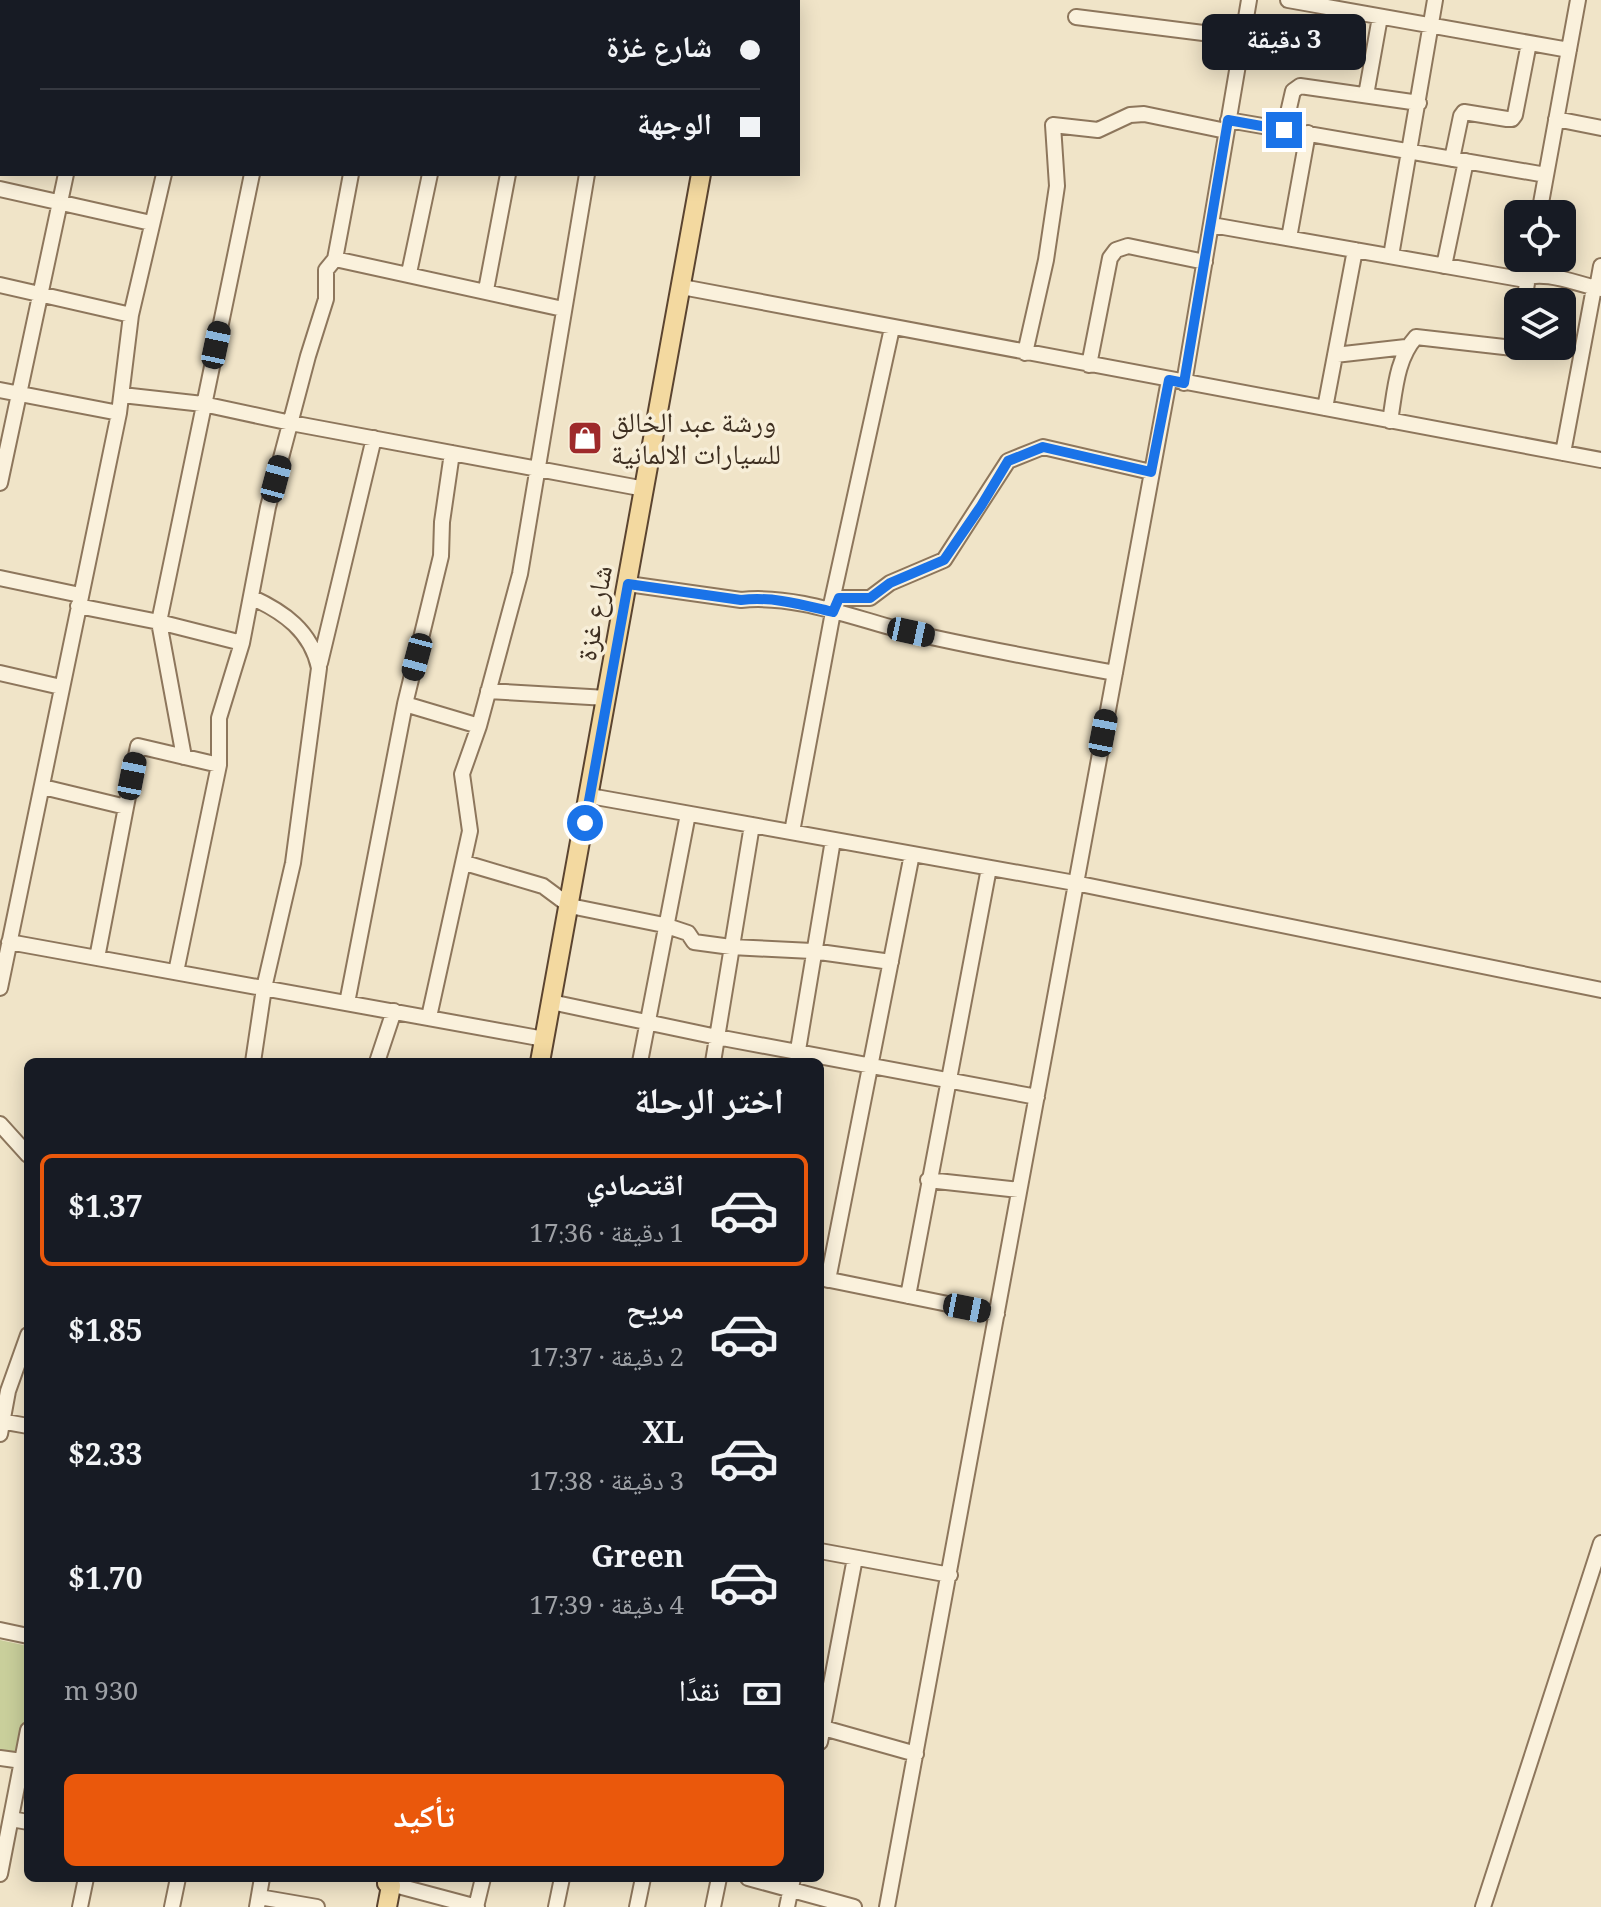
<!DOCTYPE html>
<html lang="ar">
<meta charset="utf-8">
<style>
:root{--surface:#171b24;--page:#20242c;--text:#f1f3f6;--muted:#9ea1a6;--line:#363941;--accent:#ea580c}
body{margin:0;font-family:Georgia,"Noto Naskh Arabic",serif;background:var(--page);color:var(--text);direction:rtl;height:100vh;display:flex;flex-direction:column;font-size:30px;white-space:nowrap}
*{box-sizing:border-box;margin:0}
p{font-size:26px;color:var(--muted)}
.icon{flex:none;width:44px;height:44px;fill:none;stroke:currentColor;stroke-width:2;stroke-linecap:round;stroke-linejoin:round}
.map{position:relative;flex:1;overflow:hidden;direction:ltr}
.details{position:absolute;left:24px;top:1058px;width:800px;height:824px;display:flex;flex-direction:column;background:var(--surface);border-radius:12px;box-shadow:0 4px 20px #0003;direction:rtl}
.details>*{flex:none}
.hud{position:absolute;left:0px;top:0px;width:800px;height:176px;box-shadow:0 4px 20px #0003;direction:rtl;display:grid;align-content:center;height:176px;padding:0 40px;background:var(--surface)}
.tools{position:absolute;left:1504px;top:200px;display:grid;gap:16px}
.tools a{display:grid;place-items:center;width:72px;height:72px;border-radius:12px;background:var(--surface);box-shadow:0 4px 20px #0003;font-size:40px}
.end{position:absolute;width:36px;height:36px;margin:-18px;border:10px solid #1a73e8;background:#fff;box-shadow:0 0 0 4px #fff}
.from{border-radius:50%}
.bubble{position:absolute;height:56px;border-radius:12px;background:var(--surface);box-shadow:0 4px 20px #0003;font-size:26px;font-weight:800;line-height:56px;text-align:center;direction:rtl}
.car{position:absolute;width:24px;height:48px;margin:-24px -12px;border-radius:10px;box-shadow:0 0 6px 2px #0007;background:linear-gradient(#222 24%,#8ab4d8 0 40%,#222 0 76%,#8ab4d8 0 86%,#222 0)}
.hud b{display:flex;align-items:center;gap:28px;height:76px;font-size:30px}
.hud b+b{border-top:2px solid var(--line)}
.hud i{width:20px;height:20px;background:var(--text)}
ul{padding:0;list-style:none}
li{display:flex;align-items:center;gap:24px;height:112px;margin:0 16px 12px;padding:0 24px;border:4px solid transparent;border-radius:12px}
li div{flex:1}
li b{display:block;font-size:30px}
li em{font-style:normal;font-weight:800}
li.selected{border-color:var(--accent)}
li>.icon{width:72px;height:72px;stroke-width:1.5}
h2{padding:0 40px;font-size:36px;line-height:96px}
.pay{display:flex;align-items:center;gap:20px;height:88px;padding:0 40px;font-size:30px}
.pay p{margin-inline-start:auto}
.action{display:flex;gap:16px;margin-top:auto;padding:16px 40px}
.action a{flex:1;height:92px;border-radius:12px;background:var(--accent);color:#fff;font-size:32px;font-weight:800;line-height:92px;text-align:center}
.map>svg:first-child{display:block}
.green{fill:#c9cf9b}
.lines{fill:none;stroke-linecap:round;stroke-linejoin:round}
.minor-casing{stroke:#8d765c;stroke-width:18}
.major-casing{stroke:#5b4430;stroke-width:22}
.minor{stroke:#faf1dc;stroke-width:14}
.major{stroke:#f3d9a0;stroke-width:18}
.route{stroke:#1a73e8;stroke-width:10}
.labels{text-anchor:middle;stroke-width:7;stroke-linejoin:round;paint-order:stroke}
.poi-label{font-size:28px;fill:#3d2e20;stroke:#f7eed8;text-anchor:start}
.street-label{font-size:28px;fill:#3d2e20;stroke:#f7eed8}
</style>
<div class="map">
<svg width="1601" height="1907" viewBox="0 0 1601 1907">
<rect width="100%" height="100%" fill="#f0e4c8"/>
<path class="green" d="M 0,1640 L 28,1646 L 28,1712 L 19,1756 L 0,1752 Z"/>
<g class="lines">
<g class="minor-casing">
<path id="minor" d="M 1288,0 L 1569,50
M 0,2 L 2,3
M 106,2 L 106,0
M 207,2 L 207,0
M 384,2 L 385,0
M 463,2 L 463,0
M 539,2 L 539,0
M 618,2 L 619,0
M 1076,17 L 1243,38
M 1366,95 L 1380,17
M 1556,119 L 1601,128
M 0,120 L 2,111
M 1228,120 L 1546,175
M 1284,130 L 1293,91 L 1300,86 L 1419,103
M 1452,159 L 1461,116 L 1464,112 L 1507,119 L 1512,119 L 1515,115 L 1529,43
M 0,189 L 151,223
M 1539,214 L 1578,0
M 1212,225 L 1520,279 C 1546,269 1575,284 1601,289
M 1289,238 L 1308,133
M 1391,256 L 1435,0
M 335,259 L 563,309
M 1444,266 L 1466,161
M 409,273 L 430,174
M 0,285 L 131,315
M 682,287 L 1601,460
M 1597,288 L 1601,266
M 486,290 L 508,174
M 1524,302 L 1531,258
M 1025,353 L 1046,260 L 1057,186 L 1053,125 L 1098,130 L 1130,115 L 1144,114 L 1226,131
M 1335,355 L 1406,347
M 1089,365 L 1110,258 L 1116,250 L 1128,246 L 1205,262
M 1184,383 L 1249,0
M 0,390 L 119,413
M 122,395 L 203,404 L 291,423 L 645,489
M 1325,408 L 1355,250
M 1390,421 C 1395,392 1396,359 1416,337 L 1513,348 L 1518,342
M 1563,453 L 1594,288
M 0,483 L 66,174
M 0,578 L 80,595
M 628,584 L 741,600 C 797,594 855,619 909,632 C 977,648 1046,660 1115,673
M 251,597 C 284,612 311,631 319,668 L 293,863 L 264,988 L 253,1062
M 831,605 L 892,328
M 78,606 L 159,622 L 242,643 L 268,507 L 308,356 L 326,299 L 326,270 L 335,259 L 351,174
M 320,663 L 374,438
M 0,673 L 61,687
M 488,691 L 607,698
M 405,704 L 479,726
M 184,757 L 159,622 L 252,174
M 219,765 L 219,718 L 242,643
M 43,787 L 126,807 L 138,746 L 219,765 L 176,972
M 590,796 L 1075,883 L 1601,990
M 792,832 L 833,612 L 839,598 L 870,598 L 890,583 L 944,560 L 1008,461 L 1043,447 L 1151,472
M 465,863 L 543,886 L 570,906 L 664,925 L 688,933 L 694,942 L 731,947 L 812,951 L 891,962
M 9,942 L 544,1039
M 97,958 L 126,807
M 0,988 L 119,413 L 131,315 L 164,174
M 551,1002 L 717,1037 L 1037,1097
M 347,1003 L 405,704 L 441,556 L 442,522 L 452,453
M 429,1017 L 470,831 L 462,774 L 479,726 L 520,574 L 587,174
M 377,1062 L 394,1011
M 640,1062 L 688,814
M 713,1062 L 752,825
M 796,1062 L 833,840
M 0,1124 L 28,1155
M 928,1180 L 1019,1190
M 820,1278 L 997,1314
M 828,1280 L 912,854
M 908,1296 L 989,868
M 0,1421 L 28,1426
M 0,1434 L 8,1391 L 28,1335
M 820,1551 L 950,1575
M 0,1630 L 28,1636
M 820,1727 L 916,1754
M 820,1742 L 855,1558
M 0,1758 L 22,1761
M 11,1819 L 28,1822
M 0,1874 L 28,1730
M 748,1878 L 854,1907
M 387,1883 L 477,1907
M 259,1897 L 317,1907
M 80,1907 L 86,1878
M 172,1907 L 178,1878
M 257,1907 L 262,1878
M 476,1907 L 483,1878
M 556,1907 L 562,1878
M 637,1907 L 643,1878
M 713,1907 L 719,1878
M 787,1907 L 793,1878
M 887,1907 L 1169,380
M 1483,1907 L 1601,1543"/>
</g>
<g class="major-casing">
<path id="major" d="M 732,2 L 733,0
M 540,1062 L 701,174
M 387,1907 L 391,1886 L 387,1883 L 388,1878"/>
</g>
<use href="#minor" class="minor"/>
<use href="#major" class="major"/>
</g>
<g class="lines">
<path class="route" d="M 585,823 L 628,584 L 741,600 C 773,596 803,605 833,612 L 839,598 L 870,598 L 890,583 L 944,560 L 981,506 L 1008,461 L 1043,447 L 1151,472 L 1169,380 L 1184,383 L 1228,120 L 1284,130"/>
</g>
<defs>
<g id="shop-square" transform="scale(1.8)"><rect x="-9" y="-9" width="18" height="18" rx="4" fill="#9e2a2b" stroke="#f7eed8"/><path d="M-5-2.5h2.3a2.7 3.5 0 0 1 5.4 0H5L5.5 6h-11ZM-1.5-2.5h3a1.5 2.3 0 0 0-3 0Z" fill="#fff"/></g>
</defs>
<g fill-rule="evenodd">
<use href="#shop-square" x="585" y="438"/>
</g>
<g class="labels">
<g class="poi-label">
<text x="611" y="432">ورشة عبد الخالق<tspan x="611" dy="32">للسيارات الالمانية</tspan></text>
</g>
<g class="street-label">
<text transform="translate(594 613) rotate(-80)" y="10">شارع غزة</text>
</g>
</g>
</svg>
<div class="tools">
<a><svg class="icon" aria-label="locate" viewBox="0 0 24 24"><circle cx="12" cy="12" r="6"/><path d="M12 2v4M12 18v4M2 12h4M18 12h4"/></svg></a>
<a><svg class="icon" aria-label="layers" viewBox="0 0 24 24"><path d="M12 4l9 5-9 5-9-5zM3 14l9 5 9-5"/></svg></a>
</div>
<i class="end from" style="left:585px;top:823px"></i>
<i class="end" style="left:1284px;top:130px"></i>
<div class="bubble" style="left:1202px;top:14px;width:164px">3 دقيقة</div>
<i class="car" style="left:216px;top:345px;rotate:12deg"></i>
<i class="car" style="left:276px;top:479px;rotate:15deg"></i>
<i class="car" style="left:911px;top:632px;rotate:102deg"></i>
<i class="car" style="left:417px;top:657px;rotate:195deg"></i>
<i class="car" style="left:1103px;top:733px;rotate:11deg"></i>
<i class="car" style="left:132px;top:776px;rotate:11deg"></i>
<i class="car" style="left:967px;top:1308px;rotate:101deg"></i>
<div class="hud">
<b><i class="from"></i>شارع غزة</b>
<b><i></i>الوجهة</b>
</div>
<section class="details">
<h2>اختر الرحلة</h2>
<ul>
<li class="selected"><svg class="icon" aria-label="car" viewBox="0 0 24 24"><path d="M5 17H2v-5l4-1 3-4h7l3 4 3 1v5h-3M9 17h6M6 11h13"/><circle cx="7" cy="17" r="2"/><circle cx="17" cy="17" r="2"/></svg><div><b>اقتصادي</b><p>1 دقيقة · 17:36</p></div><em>$1.37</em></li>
<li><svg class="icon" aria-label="car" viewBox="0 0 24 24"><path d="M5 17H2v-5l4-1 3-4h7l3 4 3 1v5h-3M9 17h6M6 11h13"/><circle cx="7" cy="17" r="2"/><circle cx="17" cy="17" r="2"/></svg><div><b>مريح</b><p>2 دقيقة · 17:37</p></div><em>$1.85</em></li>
<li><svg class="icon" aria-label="car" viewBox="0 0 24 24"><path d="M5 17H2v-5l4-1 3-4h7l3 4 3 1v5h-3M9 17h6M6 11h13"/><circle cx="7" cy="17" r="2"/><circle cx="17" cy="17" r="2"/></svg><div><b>XL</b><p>3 دقيقة · 17:38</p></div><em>$2.33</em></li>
<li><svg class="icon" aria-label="car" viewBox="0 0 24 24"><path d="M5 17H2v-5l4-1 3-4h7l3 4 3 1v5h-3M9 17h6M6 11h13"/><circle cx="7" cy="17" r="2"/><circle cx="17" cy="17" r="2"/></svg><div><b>Green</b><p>4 دقيقة · 17:39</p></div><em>$1.70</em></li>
</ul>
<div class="pay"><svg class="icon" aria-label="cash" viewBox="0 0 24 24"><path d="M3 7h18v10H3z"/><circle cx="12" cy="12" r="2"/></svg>نقدًا<p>930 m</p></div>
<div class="action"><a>تأكيد</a></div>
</section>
</div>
